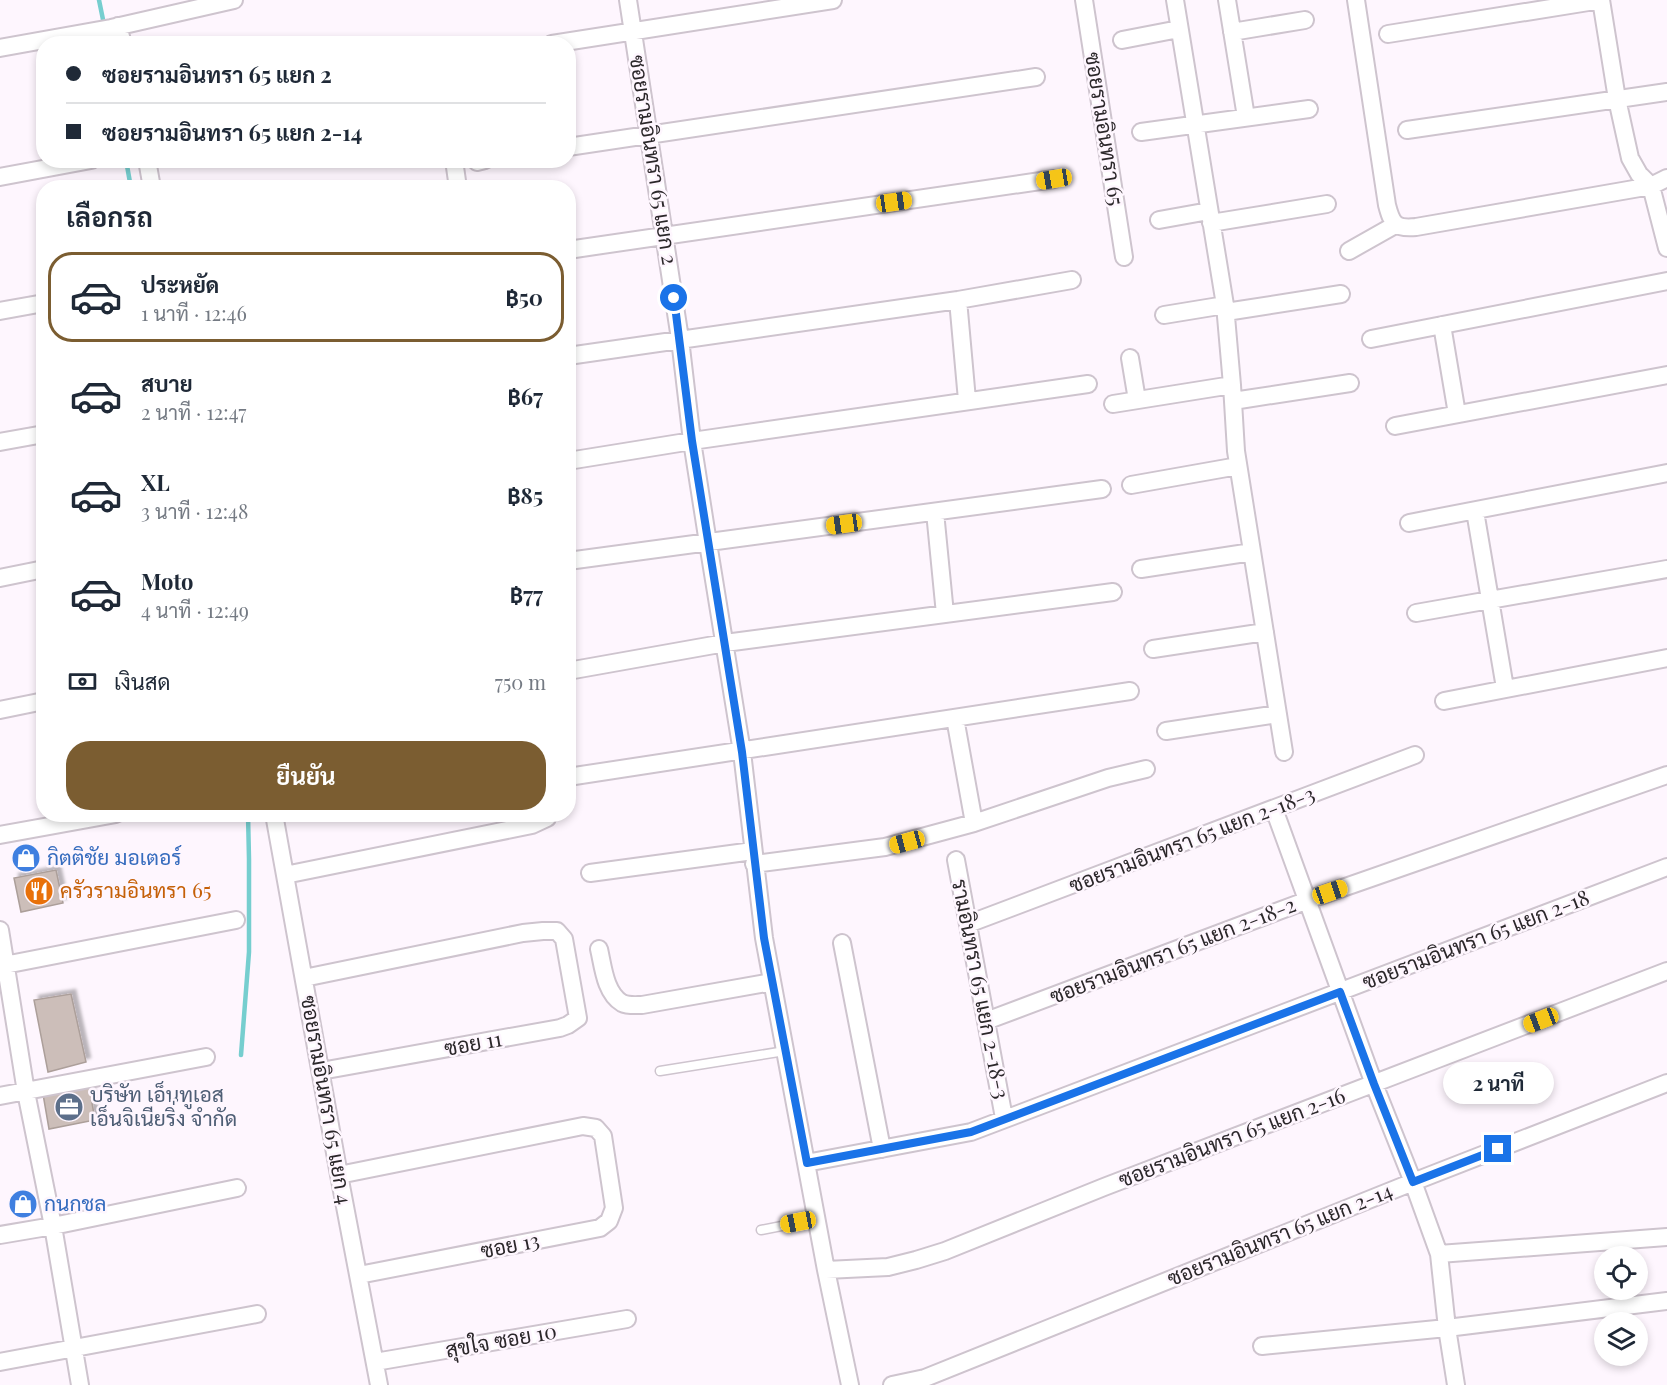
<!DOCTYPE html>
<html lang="th">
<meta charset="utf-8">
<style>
:root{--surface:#fff;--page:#f2f2f3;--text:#1f2937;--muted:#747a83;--line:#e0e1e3;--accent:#7b5d31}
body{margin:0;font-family:"Playfair Display",Sarabun,serif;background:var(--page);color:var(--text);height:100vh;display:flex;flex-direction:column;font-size:22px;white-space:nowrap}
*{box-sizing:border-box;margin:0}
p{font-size:20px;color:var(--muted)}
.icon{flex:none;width:33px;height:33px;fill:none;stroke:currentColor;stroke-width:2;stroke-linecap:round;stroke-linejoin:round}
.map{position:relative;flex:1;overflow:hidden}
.details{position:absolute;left:36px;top:180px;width:540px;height:642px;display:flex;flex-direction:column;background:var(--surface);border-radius:24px;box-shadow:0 3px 9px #0003}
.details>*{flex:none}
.hud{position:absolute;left:36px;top:36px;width:540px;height:132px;border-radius:24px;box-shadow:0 3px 9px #0003;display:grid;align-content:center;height:132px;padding:0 30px;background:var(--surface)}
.tools{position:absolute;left:1594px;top:1246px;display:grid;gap:12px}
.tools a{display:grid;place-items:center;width:54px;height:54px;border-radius:50%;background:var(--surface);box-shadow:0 3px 9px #0003;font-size:30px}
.end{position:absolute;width:27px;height:27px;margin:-14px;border:8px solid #1a73e8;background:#fff;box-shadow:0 0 0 3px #fff}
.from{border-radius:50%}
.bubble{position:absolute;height:42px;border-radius:21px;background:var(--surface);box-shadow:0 3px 9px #0003;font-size:20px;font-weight:700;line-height:42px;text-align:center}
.car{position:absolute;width:18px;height:36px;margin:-18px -9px;border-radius:8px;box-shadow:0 0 4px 2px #0007;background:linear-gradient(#f5c518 24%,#345 0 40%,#f5c518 0 76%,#345 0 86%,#f5c518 0)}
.hud b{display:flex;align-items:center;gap:21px;height:57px;font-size:22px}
.hud b+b{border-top:2px solid var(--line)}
.hud i{width:15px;height:15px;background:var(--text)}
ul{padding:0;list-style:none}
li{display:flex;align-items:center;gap:18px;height:90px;margin:0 12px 9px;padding:0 18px;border:3px solid transparent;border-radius:24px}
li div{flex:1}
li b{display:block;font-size:22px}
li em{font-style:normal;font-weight:700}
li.on{border-color:var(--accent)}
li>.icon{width:54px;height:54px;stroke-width:1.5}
h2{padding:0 30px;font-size:27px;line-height:72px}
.pay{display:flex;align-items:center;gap:15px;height:66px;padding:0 30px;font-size:22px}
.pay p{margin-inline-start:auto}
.action{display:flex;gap:12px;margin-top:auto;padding:12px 30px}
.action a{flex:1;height:69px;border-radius:24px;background:var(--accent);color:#fff;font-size:24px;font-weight:700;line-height:69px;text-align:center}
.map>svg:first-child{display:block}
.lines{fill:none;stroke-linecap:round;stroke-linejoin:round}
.stream{stroke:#76cecf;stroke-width:4.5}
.building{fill:#ccbeb9;stroke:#ac9f9a;stroke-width:1.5;filter:url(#shadow)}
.lane-casing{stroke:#cec4ce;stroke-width:11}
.street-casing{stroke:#cec4ce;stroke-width:20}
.lane{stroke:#fff;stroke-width:8}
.street{stroke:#fff;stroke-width:16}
.route{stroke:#1a73e8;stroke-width:8}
.labels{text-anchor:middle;stroke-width:5;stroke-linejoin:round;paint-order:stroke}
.street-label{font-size:21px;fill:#2b272a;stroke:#fef6fe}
.shop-label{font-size:21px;fill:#366cbe;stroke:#fef6fe;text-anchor:start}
.food-label{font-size:21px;fill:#c56008;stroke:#fef6fe;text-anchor:start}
.service-label{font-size:21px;fill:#4e5e75;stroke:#fef6fe;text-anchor:start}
</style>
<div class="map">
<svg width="1667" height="1385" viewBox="0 0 1667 1385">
<defs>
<filter id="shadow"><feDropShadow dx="4.5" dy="-4.5" stdDeviation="1.5" flood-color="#0004"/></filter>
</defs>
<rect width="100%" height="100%" fill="#fef6fe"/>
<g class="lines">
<path class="stream" d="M 99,0 L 108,44
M 126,160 L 131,188
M 241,1055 L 249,952 L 249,859 L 248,814"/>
</g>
<path class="building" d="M 56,870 L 63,903 L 21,912 L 14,878 Z
M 71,994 L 86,1062 L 48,1072 L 34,1000 Z
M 89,1086 L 95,1120 L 49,1129 L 43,1094 Z"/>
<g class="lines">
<g class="lane-casing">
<path id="lane" d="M 660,1071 L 785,1051
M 761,1230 L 817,1219"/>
</g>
<g class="street-casing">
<path id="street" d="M 628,0 L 680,339 L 692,441 L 708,543 L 742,752 L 764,938 L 826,1270 L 850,1385
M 1084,0 L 1124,257
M 1175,0 L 1225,305 L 1232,385 L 1236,451 L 1284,752
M 1227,0 L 1246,117
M 1356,0 L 1387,205 C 1392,224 1395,229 1416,227 L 1651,186 L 1667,178
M 118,26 L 123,44
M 1232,32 L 1305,20
M 1388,34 L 1601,0 L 1617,99 L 1630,158 L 1639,174 L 1651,186 L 1667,248
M 1122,40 L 1179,29
M 552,44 L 833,0
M 0,48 L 111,28 L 234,0
M 1407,130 L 1667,92
M 1141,132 L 1309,109
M 568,147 L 1036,77
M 147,160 L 152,188
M 454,160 L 458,188
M 477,162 L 485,160
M 0,177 L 91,160
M 1159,220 L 1209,211
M 1211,223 L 1327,204
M 568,250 L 1054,179
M 1349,251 L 1395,225
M 958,300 L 967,400
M 0,311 L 44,303
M 1226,312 L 1341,294
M 1164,315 L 1225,305
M 1442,325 L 1457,414
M 1371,339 L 1667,281
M 568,356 L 958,300 L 1072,280
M 1130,358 L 1137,400
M 1233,401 L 1350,383
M 1113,404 L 1232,385
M 1395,426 L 1667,375
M 0,442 L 44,434
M 568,461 L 692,441 L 1088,384
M 1131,485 L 1238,466
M 1475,511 L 1505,688
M 935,512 L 945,614
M 1409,523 L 1667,473
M 568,561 L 1102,489
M 1141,569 L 1252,552
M 0,578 L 44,569
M 1416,613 L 1667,569
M 1153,649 L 1265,632
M 568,671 L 725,643 L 1113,592
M 1444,701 L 1667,658
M 0,710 L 44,701
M 955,718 L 974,823
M 1166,731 L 1278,714
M 568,777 L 1130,691
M 1274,809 L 1374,1084 L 1413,1182 L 1439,1254 L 1447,1328 L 1456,1385
M 274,814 L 339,1175 L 379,1385
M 0,835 L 116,814
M 956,860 L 1004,1118
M 754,864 L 885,847 L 974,823 L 1108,778 L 1146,769
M 590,873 L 753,851
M 285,875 L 532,825 L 547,818 L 548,814
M 968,924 L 1415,755
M 0,930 L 26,1092 L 53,1226 L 80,1385
M 842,943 L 882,1149
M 599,949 C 603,966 605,993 622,1003 C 628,1006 636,1005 642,1005 L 772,982
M 0,966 L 236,920
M 304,978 L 523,933 L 543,931 L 557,931 L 564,939 L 578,1018 L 568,1025 L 560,1028 L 321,1071
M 986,1021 L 1308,900 L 1667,775
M 0,1096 L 206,1057
M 806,1163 L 971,1132 L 1667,867
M 339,1175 L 583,1126 L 596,1128 L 603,1136 L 614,1208 L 609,1221 L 600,1228 L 359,1275
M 0,1235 L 53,1226 L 237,1188
M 1439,1254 L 1667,1237
M 826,1270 L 888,1267 L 916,1260 L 945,1251 L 1104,1187 L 1667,971
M 1262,1346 L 1447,1328 L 1667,1301
M 0,1362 L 257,1314
M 375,1362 L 627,1319
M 892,1385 L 925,1378 L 1413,1182 L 1667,1083"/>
</g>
<use href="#lane" class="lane"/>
<use href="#street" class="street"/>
</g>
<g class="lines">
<path class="route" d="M 674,298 L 692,441 L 742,752 L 764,938 L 807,1163 L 971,1132 L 1340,992 L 1374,1084 L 1413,1182 L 1498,1149"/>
</g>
<defs>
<g id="shop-disc" transform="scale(1.5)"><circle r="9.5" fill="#3f7fe0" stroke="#fef6fe"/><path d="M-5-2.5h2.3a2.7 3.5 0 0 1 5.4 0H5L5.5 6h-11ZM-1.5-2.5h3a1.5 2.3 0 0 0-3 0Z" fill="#fff"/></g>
<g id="restaurant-disc" transform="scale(1.5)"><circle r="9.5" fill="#e8710a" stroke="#fef6fe"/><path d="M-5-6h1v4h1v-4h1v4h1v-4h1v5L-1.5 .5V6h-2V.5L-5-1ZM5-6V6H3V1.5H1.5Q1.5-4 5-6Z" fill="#fff"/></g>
<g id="office-disc" transform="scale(1.5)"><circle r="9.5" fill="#5c6f8a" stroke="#fef6fe"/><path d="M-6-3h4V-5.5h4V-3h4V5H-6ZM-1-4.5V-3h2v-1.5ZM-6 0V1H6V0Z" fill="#fff"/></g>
</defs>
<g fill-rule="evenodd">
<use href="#shop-disc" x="26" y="858"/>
<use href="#restaurant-disc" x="39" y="891"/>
<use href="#office-disc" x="69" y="1107"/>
<use href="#shop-disc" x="23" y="1204"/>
</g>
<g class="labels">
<g class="street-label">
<text transform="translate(1104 129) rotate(81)" y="7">ซอยรามอินทรา 65</text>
<text transform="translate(653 160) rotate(81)" y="7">ซอยรามอินทรา 65 แยก 2</text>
<text transform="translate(1192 840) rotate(-21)" y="7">ซอยรามอินทรา 65 แยก 2-18-3</text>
<text transform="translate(1476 940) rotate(-21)" y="7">ซอยรามอินทรา 65 แยก 2-18</text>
<text transform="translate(1173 951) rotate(-21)" y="7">ซอยรามอินทรา 65 แยก 2-18-2</text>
<text transform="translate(980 989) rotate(79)" y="7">รามอินทรา 65 แยก 2-18-3</text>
<text transform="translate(473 1044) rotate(-10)" y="7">ซอย 11</text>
<text transform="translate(326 1100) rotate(80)" y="7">ซอยรามอินทรา 65 แยก 4</text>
<text transform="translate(1232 1138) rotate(-21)" y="7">ซอยรามอินทรา 65 แยก 2-16</text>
<text transform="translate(1280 1235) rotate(-22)" y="7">ซอยรามอินทรา 65 แยก 2-14</text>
<text transform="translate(510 1246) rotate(-11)" y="7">ซอย 13</text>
<text transform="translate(501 1341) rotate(-10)" y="7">สุขใจ ซอย 10</text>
</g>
<g class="shop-label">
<text x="47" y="865">กิตติชัย มอเตอร์</text>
<text x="44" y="1211">กนกชล</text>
</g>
<g class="food-label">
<text x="60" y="898">ครัวรามอินทรา 65</text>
</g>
<g class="service-label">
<text x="90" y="1102">บริษัท เอ็นทูเอส<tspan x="90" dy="24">เอ็นจิเนียริ่ง จำกัด</tspan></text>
</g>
</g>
</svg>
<div class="tools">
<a><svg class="icon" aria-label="locate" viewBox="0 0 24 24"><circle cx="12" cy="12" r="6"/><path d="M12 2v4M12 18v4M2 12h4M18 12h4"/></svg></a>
<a><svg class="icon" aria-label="layers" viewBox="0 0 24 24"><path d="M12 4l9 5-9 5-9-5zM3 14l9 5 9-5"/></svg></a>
</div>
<i class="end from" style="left:674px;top:298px"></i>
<i class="end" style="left:1498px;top:1149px"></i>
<div class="bubble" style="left:1443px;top:1062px;width:111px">2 นาที</div>
<i class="car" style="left:1054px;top:179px;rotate:261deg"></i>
<i class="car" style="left:894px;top:202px;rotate:82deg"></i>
<i class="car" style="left:844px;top:524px;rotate:262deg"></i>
<i class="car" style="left:907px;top:842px;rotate:255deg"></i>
<i class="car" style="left:1330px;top:892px;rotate:71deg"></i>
<i class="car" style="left:1541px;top:1020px;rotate:249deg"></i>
<i class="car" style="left:798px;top:1222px;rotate:259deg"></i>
<div class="hud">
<b><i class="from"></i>ซอยรามอินทรา 65 แยก 2</b>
<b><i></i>ซอยรามอินทรา 65 แยก 2-14</b>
</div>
<section class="details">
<h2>เลือกรถ</h2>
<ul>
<li class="on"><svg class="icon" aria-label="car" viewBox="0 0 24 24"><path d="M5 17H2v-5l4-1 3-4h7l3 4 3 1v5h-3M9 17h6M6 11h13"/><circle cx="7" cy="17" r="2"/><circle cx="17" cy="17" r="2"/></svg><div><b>ประหยัด</b><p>1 นาที · 12:46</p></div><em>฿50</em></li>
<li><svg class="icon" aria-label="car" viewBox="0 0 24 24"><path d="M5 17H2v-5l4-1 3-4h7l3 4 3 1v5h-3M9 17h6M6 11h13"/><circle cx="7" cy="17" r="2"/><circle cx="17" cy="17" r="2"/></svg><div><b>สบาย</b><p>2 นาที · 12:47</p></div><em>฿67</em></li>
<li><svg class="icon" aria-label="car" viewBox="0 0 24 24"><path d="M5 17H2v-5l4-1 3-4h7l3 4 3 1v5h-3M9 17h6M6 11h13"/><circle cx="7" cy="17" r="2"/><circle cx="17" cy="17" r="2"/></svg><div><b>XL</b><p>3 นาที · 12:48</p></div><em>฿85</em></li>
<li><svg class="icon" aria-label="car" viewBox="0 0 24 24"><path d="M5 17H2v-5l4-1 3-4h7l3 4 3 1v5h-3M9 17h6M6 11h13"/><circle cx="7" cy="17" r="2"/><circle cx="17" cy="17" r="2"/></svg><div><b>Moto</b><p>4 นาที · 12:49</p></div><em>฿77</em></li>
</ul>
<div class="pay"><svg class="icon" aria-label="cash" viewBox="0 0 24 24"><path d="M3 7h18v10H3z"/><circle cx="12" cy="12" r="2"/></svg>เงินสด<p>750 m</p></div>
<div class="action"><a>ยืนยัน</a></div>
</section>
</div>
